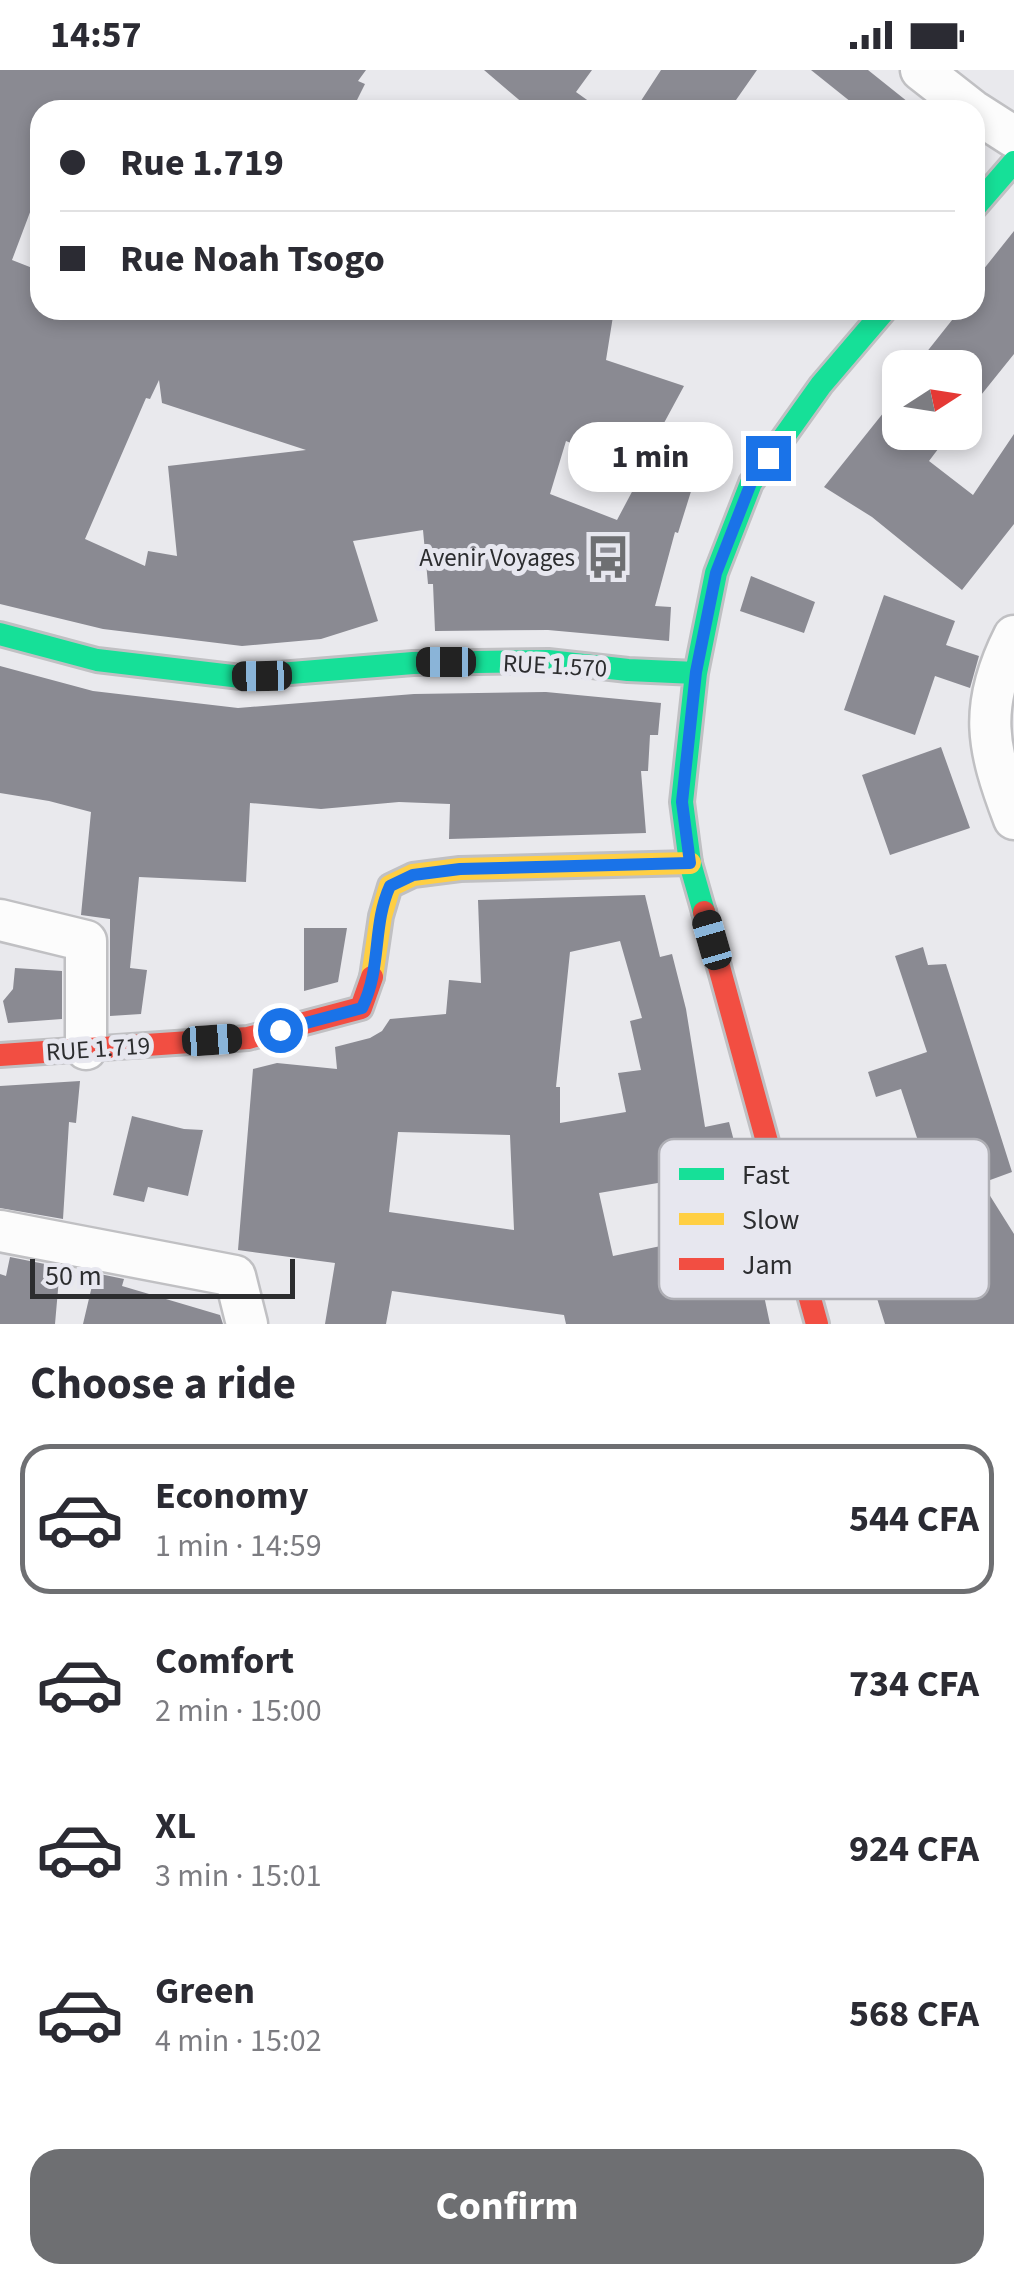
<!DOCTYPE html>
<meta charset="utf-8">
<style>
:root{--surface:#fff;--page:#f7f7f7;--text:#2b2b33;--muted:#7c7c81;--line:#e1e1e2;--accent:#6e6f72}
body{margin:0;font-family:"Source Sans 3",sans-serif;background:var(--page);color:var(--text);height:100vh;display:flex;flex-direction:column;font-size:38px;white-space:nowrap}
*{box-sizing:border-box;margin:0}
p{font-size:32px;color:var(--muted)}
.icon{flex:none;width:55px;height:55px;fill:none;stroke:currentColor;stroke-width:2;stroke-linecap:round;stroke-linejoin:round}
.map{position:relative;height:1254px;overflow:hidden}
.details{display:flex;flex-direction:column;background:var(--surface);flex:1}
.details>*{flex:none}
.hud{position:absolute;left:30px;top:30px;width:955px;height:220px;border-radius:30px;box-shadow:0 5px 15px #0003;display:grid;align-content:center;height:220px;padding:0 30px;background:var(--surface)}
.needle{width:65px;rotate:78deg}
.controls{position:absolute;left:882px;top:280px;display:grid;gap:20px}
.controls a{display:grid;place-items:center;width:100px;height:100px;border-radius:20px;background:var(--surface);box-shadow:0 5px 15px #0003;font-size:50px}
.scale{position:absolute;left:30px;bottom:25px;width:265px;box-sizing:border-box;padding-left:10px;border:5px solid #2c2d2f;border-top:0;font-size:28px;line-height:35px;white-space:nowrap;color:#2c2d2f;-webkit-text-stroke:8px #e7e7ef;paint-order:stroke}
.end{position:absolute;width:45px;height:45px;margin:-22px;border:12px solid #1a73e8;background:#fff;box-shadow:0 0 0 5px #fff}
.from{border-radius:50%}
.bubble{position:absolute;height:70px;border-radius:30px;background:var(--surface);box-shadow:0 5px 15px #0003;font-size:32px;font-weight:700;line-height:70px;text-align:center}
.car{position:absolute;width:30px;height:60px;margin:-30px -15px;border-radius:12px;box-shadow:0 0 8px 2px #0007;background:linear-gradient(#222 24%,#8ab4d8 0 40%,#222 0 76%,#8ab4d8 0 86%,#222 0)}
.hud b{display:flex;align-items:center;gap:35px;height:95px;font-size:38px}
.hud b+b{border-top:2px solid var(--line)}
.hud i{width:25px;height:25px;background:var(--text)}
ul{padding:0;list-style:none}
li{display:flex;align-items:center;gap:30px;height:150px;margin:0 20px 15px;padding:0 10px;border:5px solid transparent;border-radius:30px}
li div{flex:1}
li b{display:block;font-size:38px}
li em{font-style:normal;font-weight:700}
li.on{border-color:var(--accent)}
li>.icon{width:90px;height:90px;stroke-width:1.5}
h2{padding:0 30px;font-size:45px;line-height:120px}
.action{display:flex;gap:20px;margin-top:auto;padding:20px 30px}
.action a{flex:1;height:115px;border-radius:30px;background:var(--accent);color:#fff;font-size:40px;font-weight:700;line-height:115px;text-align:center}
.status{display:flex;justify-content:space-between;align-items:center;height:70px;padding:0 50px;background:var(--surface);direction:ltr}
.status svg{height:28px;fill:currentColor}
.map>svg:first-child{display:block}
.building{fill:#8a8a92;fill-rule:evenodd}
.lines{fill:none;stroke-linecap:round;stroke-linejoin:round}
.street-casing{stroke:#c0c0c3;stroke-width:45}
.fast-casing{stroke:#c0c0c3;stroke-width:28}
.slow-casing{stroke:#c0c0c3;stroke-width:28}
.jam-casing{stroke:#c0c0c3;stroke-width:28}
.street{stroke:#fcfcfc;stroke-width:40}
.fast{stroke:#16e098;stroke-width:22}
.slow{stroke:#ffcf43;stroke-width:22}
.jam{stroke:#f24e42;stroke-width:22}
.route{stroke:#1a73e8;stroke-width:12}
.labels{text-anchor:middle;stroke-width:10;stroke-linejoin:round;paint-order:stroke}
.poi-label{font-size:25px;fill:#2c2d2f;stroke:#e7e7ef;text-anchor:end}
.street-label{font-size:25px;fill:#2c2d2f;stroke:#e7e7ef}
.key{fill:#e7e7ef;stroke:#afafb5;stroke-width:2.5}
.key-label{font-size:28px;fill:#2c2d2f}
</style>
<div class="status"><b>14:57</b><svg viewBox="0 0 49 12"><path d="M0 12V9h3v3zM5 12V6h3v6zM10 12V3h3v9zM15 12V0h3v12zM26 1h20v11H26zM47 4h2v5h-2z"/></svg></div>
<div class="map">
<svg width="1014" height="1254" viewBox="0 0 1014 1254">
<rect width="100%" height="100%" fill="#e9e9ed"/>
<path class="building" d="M 0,0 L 366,0 L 358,11 L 365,14 L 352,40 L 40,40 L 40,131 L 35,129 L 12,190 L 40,201 L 40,240 L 614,240 L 606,290 L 684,316 L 638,401 L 566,371 L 550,424 L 617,450 L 651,386 L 698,399 L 678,463 L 675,462 L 655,536 L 671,537 L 669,571 L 548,560 L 435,561 L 433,514 L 428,514 L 423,460 L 353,471 L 378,551 L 321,569 L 242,576 L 103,559 L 0,534 ZM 159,310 L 162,333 L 306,380 L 168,396 L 177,486 L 148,481 L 145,496 L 85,469 L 146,328 L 150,329 Z
M 484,0 L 592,0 L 576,22 L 601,40 L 531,40 Z
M 661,0 L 757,0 L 729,40 L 635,40 Z
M 811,0 L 868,0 L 918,40 L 861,40 Z
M 1014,161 L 1014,284 L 965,345 L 965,298 L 914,298 L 960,240 L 975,240 L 975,210 Z
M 900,322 L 900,362 L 951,362 L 929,391 L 973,425 L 1014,364 L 1014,454 L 962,520 L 872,447 L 824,417 Z
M 751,506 L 815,532 L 804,563 L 740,541 Z
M 884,525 L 955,551 L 946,575 L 979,586 L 970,618 L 935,606 L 915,665 L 844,640 Z
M 0,596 L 93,621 L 238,638 L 414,624 L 546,622 L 661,633 L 658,665 L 650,665 L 648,701 L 641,701 L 646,763 L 449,769 L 450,734 L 399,732 L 321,739 L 250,733 L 246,812 L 139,807 L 130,898 L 147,900 L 141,944 L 110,946 L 110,849 L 81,845 L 91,742 L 49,731 L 0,723 Z
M 941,677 L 970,758 L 890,785 L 862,705 Z
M 645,825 L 660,887 L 672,884 L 686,939 L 705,1057 L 729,1052 L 740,1094 L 693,1104 L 693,1107 L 599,1123 L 613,1186 L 699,1168 L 708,1213 L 759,1202 L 770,1254 L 566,1254 L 564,1245 L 392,1221 L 386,1254 L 325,1254 L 335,1193 L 238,1180 L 253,999 L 277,993 L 337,999 L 335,977 L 370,968 L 382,961 L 390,949 L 446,944 L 449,910 L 481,913 L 478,830 ZM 620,871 L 642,948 L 630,951 L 641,1000 L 618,1003 L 626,1042 L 560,1053 L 560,1017 L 556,1017 L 570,882 ZM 398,1062 L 510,1065 L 514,1160 L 389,1142 Z
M 304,858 L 347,858 L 338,912 L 304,921 Z
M 923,877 L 928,895 L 946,894 L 1012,1102 L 982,1113 L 1014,1164 L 1014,1254 L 885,1254 L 851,1145 L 899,1130 L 885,1088 L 920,1077 L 901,1019 L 876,1027 L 868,1002 L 927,982 L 895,886 Z
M 15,898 L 62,901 L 62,949 L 8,953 L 3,931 L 13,919 Z
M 80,1011 L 76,1053 L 69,1052 L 63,1149 L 0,1138 L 0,1016 Z
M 132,1046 L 184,1059 L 203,1060 L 188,1126 L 148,1117 L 144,1132 L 113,1125 Z
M 10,1187 L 60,1197 L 55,1254 L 0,1254 L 0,1204 L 6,1206 Z
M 95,1203 L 124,1209 L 122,1216 L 220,1245 L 223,1254 L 83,1254 Z"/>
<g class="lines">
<g class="street-casing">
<path id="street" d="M 921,0 L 972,40
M 975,42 L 1014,67
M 1014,566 C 978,637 987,678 1014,749
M 0,850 L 86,871 L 86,979
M 0,1161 L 235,1206 L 247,1254"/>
</g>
<g class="fast-casing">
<path id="fast" d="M 975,137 L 1014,92
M 0,564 L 97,590 L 241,607 L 413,593 L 548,591 L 628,600 L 696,603
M 704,842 L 690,793 L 682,732 L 696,603 L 716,503 L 751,413 L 821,315 L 885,240"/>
</g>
<g class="slow-casing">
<path id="slow" d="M 372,907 L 381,846 L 390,816 L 413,805 L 460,799 L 690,793"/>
</g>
<g class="jam-casing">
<path id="jam" d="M 704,842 L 817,1254
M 0,985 L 248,968 L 361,938 L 372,907"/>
</g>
<use href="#street" class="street"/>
<use href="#fast" class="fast"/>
<use href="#slow" class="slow"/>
<use href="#jam" class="jam"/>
</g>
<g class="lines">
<path class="route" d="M 280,960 L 362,938 C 382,898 372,855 390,816 L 413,805 L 460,799 L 690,793 L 682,732 L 696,602 L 716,503 L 751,413 L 768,388"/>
</g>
<defs>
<g id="bus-bare" transform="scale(3.45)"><path d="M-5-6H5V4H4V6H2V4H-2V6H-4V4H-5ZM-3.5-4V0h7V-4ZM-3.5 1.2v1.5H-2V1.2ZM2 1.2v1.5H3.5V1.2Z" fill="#6e6f72" stroke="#e7e7ef" stroke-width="2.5" paint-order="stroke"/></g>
</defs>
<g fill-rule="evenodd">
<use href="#bus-bare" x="608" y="487"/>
</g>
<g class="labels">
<g class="poi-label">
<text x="575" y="496">Avenir Voyages</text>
</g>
<g class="street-label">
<text transform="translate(555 595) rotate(3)" y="9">RUE 1.570</text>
<text transform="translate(98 978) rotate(-4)" y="9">RUE 1.719</text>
</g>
</g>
<rect x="659" y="1069" width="330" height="160" rx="15" class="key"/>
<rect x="679" y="1098" width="45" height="12" fill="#16e098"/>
<rect x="679" y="1143" width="45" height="12" fill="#ffcf43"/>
<rect x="679" y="1188" width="45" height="12" fill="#f24e42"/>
<g class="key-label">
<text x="742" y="1114">Fast</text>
<text x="742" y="1159">Slow</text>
<text x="742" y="1204">Jam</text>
</g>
</svg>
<div class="controls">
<a><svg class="needle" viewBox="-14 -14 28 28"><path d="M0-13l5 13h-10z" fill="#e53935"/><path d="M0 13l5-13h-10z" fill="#7c7c81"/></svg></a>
</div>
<div class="scale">50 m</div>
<i class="end from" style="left:280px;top:960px"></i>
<i class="end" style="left:768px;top:388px"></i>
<div class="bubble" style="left:568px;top:352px;width:165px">1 min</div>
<i class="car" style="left:446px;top:592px;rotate:270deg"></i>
<i class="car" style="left:262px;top:606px;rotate:269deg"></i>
<i class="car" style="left:712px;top:870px;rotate:344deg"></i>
<i class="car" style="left:212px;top:970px;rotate:86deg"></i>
<div class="hud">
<b><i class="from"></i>Rue 1.719</b>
<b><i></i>Rue Noah Tsogo</b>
</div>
</div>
<section class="details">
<h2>Choose a ride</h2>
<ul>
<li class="on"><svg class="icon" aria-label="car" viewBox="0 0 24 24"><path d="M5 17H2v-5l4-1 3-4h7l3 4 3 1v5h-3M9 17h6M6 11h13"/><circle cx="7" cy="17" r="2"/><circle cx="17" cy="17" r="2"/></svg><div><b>Economy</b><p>1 min · 14:59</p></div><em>544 CFA</em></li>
<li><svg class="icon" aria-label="car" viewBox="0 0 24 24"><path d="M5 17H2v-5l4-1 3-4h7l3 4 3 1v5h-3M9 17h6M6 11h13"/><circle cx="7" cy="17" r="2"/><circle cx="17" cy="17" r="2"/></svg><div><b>Comfort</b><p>2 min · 15:00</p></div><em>734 CFA</em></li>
<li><svg class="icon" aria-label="car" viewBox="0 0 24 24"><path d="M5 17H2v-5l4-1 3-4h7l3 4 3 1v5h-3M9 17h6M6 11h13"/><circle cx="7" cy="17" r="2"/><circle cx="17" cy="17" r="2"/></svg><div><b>XL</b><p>3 min · 15:01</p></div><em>924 CFA</em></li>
<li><svg class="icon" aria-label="car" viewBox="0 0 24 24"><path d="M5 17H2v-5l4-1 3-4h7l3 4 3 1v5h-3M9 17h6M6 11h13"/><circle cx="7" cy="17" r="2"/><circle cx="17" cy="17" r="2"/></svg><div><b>Green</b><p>4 min · 15:02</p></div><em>568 CFA</em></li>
</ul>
<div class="action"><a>Confirm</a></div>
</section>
